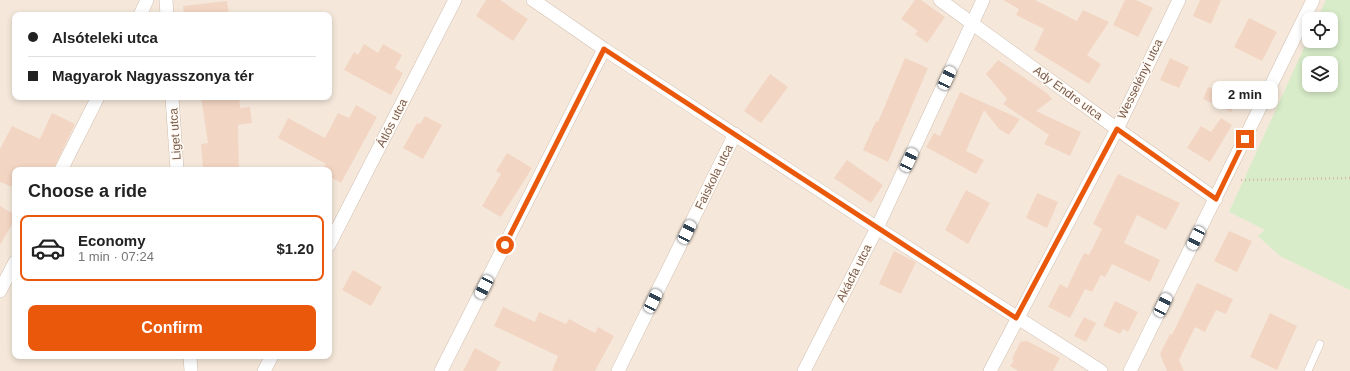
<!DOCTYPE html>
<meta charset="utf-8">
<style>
:root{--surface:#fff;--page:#f2f2f2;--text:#222;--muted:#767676;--line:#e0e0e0;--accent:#ea580c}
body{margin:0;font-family:Helvetica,sans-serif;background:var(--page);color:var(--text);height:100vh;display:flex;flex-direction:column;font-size:15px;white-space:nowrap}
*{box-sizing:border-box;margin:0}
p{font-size:13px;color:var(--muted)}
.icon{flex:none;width:22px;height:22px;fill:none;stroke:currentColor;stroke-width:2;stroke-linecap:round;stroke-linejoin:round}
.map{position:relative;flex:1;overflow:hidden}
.side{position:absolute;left:12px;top:167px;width:320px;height:192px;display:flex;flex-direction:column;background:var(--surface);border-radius:8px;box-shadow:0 2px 6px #0003}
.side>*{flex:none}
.top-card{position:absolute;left:12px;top:12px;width:320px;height:88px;border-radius:8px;box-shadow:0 2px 6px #0003;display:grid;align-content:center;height:88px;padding:0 16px;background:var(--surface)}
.controls{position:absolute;left:1302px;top:12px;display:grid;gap:8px}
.controls a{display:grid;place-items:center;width:36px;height:36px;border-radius:8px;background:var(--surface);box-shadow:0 2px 6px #0003;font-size:20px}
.end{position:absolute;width:18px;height:18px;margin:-9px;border:5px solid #ea580c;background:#fff;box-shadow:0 0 0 2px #fff}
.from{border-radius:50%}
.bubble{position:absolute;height:28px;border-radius:8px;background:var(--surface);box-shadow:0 2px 6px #0003;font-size:13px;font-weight:800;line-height:28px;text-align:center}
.car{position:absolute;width:12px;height:24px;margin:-12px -6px;border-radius:5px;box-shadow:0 0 3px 1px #0007;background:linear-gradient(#fff 24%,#345 0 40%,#fff 0 76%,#345 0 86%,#fff 0)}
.top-card b{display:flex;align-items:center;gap:14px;height:38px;font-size:15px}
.top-card b+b{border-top:1px solid var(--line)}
.top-card i{width:10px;height:10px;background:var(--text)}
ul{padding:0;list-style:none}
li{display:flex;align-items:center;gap:12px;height:66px;margin:0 8px 6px;padding:0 8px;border:2px solid transparent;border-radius:8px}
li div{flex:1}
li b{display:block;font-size:15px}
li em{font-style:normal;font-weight:800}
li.selected{border-color:var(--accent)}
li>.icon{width:36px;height:36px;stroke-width:1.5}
h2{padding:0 16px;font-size:18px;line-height:48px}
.cta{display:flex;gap:8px;margin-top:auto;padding:8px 16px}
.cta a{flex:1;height:46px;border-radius:8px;background:var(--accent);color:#fff;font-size:16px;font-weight:800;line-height:46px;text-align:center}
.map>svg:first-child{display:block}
.residential{fill:#f5e8da;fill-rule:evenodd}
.green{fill:#d8ecc9;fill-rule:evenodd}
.building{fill:#f3d5c3}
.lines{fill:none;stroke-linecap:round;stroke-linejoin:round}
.service-casing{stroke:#d1beb0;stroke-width:8}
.minor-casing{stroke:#d1beb0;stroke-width:14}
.path{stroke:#d9b8a5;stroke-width:2.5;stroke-dasharray:1 3;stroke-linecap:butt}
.service{stroke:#fff;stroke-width:7}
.minor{stroke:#fff;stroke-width:13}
.route{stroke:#ea580c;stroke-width:5}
.labels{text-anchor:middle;stroke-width:3;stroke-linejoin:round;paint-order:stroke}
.street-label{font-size:12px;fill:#7a5c4d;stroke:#fffaf3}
</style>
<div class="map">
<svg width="1350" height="371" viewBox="0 0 1350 371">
<rect width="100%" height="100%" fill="#fdf6ec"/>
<path class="residential" d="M 0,0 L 1350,0 L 1350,371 L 0,371 ZM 15,15 L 329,15 L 329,97 L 15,97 ZM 1309,19 L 1331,19 L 1331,41 L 1309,41 ZM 1309,63 L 1331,63 L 1331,85 L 1309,85 ZM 15,170 L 329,170 L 329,356 L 15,356 Z"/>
<path class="green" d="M 1326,0 L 1350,0 L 1350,290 L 1280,256 L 1258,236 L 1265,230 L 1229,212 L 1309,37 L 1309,41 L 1331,41 L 1331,19 L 1317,19 ZM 1309,63 L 1331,63 L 1331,85 L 1309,85 Z"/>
<path class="building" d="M 486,0 L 500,0 L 528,19 L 513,41 L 476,16 Z
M 915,0 L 921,0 L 945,17 L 927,43 L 915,34 L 918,31 L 901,19 Z
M 1003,0 L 1035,0 L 1077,21 L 1083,10 L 1109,22 L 1087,55 L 1101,64 L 1089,84 L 1034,50 L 1044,29 L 1016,15 L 1019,9 Z
M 1125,0 L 1136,0 L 1153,8 L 1138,37 L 1113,25 Z
M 1200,0 L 1221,0 L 1211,24 L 1193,16 Z
M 227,1 L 229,15 L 184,15 L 183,6 Z
M 1249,18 L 1277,32 L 1262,61 L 1234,47 Z
M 364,44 L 378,53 L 383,44 L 402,55 L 395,68 L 403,73 L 391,95 L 344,70 L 354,52 L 358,55 Z
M 905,58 L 928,68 L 888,162 L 863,150 L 876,121 L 878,122 Z
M 1170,58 L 1189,67 L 1179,88 L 1160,80 Z
M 998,60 L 1047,93 L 1052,99 L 1036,111 L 1081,132 L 1070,156 L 1044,144 L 1049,135 L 1003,104 L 1007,99 L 986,74 Z
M 770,74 L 788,87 L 761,123 L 744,111 Z
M 1208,87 L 1237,100 L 1231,112 L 1203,99 Z
M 960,92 L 1020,119 L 1009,135 L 999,129 L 984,110 L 966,151 L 984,160 L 976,174 L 926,147 L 934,133 L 940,136 Z
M 201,97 L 239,97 L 240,108 L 250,107 L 252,123 L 238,125 L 239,170 L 203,170 L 201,144 L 208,143 Z
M 356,105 L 377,117 L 341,183 L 329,176 L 329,170 L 322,170 L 326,164 L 278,138 L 288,118 L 325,138 L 338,113 L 349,118 Z
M 52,113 L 75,124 L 53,170 L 15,170 L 15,188 L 0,182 L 0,149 L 12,126 L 40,139 Z
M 425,116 L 442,125 L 423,159 L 403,148 L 417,123 L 420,124 Z
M 1221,118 L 1232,125 L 1210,162 L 1187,148 L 1201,126 L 1211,132 Z
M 507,153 L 532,168 L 501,217 L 482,206 L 501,174 L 496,171 Z
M 847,160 L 883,185 L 871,203 L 834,178 Z
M 1118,174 L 1180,203 L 1166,230 L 1137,215 L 1124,243 L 1160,260 L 1150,282 L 1112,264 L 1105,277 L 1101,275 L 1092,292 L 1085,289 L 1070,318 L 1048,307 L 1060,284 L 1067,288 L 1084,253 L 1089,255 L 1102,229 L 1093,224 Z
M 966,190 L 990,203 L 968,244 L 945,230 Z
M 1037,193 L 1058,202 L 1047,228 L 1026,218 Z
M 0,206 L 15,215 L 15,219 L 0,245 Z
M 1229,231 L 1252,241 L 1237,272 L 1214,261 Z
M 894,251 L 916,262 L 901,294 L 879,284 Z
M 353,270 L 382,287 L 371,306 L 342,290 Z
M 1197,283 L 1233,299 L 1226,314 L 1216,310 L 1205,332 L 1195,327 L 1179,360 L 1184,371 L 1167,371 L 1160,354 L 1170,334 L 1172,335 Z
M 1115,301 L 1138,312 L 1128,332 L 1123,329 L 1120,334 L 1103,326 Z
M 503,307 L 535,322 L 539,312 L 566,324 L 569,319 L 595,333 L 598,327 L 614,336 L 595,371 L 552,371 L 558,356 L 494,326 Z
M 1270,313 L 1297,326 L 1277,370 L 1250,357 Z
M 1084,317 L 1096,323 L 1086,342 L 1074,336 Z
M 1027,341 L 1060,358 L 1053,371 L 1018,371 L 1010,366 L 1014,360 L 1012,359 L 1020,342 Z
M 475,348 L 501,362 L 496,371 L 463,371 Z"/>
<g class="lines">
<g class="service-casing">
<path id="service" d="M 1308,371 L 1320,344"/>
</g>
<g class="minor-casing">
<path id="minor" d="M 166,0 L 167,15
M 533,0 L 604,49 L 877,228 L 1101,371
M 940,0 L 1117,129 L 1216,199
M 140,15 L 147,0
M 172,97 L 177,170
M 61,170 L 98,97
M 329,245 L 455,0
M 0,291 L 15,262
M 190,356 L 191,371
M 264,371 L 272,356
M 441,371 L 604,49
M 618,371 L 735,134
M 804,371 L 877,228 L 983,0
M 990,371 L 1117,129 L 1179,0
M 1130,371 L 1313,0"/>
</g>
<path class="path" d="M 1241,180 L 1350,178"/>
<use href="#service" class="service"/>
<use href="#minor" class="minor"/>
</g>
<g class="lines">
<path class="route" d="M 505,245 L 604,49 L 1016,318 L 1117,129 L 1216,199 L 1245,139"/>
</g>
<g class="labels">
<g class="street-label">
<text transform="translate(1140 79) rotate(-64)" y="4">Wesselényi utca</text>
<text transform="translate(1068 93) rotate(36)" y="4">Ady Endre utca</text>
<text transform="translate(392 123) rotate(-63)" y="4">Átlós utca</text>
<text transform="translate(175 134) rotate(-94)" y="4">Liget utca</text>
<text transform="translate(714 177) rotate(-64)" y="4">Faiskola utca</text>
<text transform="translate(854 273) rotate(-63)" y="4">Akácfa utca</text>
</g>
</g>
</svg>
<div class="controls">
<a><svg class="icon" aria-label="locate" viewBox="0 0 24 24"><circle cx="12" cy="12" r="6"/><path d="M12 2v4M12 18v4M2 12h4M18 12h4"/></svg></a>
<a><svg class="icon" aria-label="layers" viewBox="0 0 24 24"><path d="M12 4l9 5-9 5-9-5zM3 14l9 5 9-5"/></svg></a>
</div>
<i class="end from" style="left:505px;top:245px"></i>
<i class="end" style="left:1245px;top:139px"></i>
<div class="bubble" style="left:1212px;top:81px;width:66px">2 min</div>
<i class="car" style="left:947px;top:78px;rotate:25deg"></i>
<i class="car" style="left:909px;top:160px;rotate:25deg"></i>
<i class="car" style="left:687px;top:232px;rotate:26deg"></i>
<i class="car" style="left:1196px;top:238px;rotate:206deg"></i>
<i class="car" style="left:484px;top:287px;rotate:207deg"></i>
<i class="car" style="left:653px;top:301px;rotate:26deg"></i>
<i class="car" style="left:1163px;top:305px;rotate:26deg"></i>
<div class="top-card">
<b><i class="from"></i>Alsóteleki utca</b>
<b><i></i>Magyarok Nagyasszonya tér</b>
</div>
<section class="side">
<h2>Choose a ride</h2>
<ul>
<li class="selected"><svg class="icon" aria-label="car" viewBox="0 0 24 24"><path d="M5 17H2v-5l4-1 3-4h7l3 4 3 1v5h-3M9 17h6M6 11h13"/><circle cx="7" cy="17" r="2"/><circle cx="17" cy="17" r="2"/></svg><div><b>Economy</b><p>1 min · 07:24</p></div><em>$1.20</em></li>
</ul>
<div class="cta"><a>Confirm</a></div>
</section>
</div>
